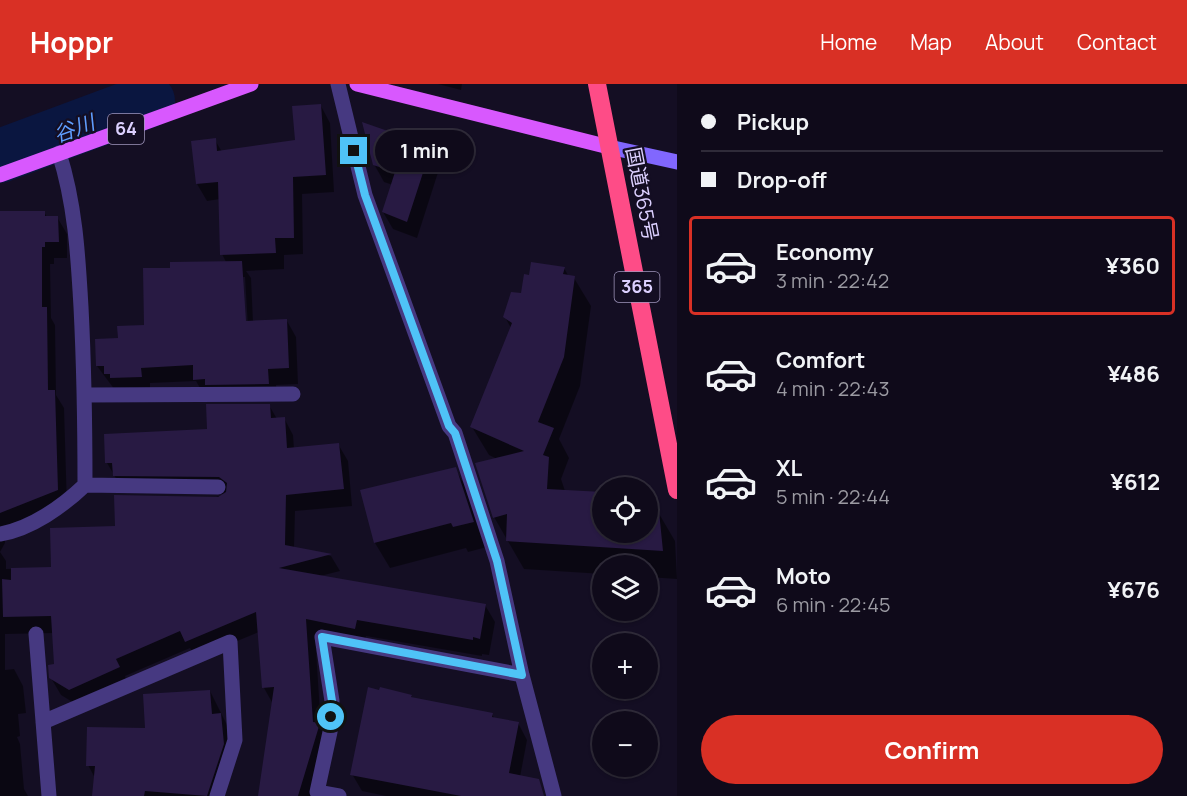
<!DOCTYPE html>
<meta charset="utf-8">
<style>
:root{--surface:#0f0a1a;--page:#181323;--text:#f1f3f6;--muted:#9b9aa2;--line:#2f2b39;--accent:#d93025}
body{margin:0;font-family:Manrope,"Noto Sans JP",sans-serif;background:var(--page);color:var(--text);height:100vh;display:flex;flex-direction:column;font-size:22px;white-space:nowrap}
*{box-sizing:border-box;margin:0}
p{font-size:20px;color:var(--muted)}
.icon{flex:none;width:33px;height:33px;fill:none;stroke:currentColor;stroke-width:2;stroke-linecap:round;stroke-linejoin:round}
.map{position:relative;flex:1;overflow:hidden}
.side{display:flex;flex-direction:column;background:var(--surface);width:510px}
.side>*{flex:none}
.hud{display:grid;align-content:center;height:132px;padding:0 24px;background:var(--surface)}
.controls{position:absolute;left:592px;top:393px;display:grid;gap:12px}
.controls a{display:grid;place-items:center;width:66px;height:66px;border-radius:50%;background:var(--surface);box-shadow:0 2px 4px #0004,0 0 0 2px var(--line);font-size:30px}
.end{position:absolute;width:27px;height:27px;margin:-14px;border:8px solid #4fc3f7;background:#111;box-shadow:0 0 0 3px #111}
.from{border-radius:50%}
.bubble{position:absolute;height:42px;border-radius:21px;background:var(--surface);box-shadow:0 2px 4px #0004,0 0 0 2px var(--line);font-size:20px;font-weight:700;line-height:42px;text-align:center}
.hud b{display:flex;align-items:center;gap:21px;height:57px;font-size:22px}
.hud b+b{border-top:2px solid var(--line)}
.hud i{width:15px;height:15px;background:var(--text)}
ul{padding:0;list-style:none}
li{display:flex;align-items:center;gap:18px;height:99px;margin:0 12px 9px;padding:0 12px;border:3px solid transparent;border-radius:6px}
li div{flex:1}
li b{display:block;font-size:22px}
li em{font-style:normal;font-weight:700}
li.on{border-color:var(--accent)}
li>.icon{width:54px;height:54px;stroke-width:1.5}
.action{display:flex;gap:12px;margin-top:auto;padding:12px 24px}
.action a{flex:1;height:69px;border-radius:36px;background:var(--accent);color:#fff;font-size:24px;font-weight:700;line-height:69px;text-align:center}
header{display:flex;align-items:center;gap:36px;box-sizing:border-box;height:84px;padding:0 30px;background:var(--accent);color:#fff}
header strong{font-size:28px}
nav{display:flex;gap:33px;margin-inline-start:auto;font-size:21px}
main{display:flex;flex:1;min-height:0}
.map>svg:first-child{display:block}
.shadow{fill:#0007;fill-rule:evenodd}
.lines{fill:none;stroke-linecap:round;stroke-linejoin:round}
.river{stroke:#0a1640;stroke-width:54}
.building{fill:#281a43}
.street{stroke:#463981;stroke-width:15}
.secondary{stroke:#8167fe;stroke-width:15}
.primary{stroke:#d858fe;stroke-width:15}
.highway{stroke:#fe4c87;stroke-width:18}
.route{stroke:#4fc3f7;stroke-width:8}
.labels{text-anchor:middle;stroke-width:4.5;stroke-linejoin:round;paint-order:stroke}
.shield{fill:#140e23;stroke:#a096bd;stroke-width:1.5}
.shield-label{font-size:18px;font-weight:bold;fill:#dcd0ff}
.street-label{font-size:20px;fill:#dcd0ff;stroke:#140e23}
.water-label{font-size:21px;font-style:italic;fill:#5f9dfe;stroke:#140e23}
</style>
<header>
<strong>Hoppr</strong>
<nav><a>Home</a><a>Map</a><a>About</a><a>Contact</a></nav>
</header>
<main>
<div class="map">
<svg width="677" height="712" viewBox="0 0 677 712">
<rect width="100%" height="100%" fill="#140e23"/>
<path class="shadow" d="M 438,0 L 462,0 L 461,6 Z
M 321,22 L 330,39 L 334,108 L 302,110 L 303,170 L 284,171 L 284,185 L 246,187 L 251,194 L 253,238 L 287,237 L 296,253 L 298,300 L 276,301 L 277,316 L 204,311 L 196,297 L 150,299 L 150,309 L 115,306 L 97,282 L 119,255 L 145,243 L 172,185 L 226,178 L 222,170 L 220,115 L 207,117 L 197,100 L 215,56 L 222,68 L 296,58 ZM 242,193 L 245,193 L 248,244 L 245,245 Z
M 408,56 L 432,59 L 442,76 L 417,154 L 393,145 L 383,128 L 393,101 L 384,98 L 374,80 Z
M 0,128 L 44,128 L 47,133 L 57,133 L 67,150 L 67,174 L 54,174 L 54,180 L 50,180 L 51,234 L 55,241 L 56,311 L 64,324 L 67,423 L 5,447 L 5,459 L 0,468 L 6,477 L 6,485 L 52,484 L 117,444 L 226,410 L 124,408 L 107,379 L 208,347 L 269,321 L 277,335 L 284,334 L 293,351 L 294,365 L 338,360 L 348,377 L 352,422 L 295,427 L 294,464 L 331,472 L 340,487 L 320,492 L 485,521 L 495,538 L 489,571 L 482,570 L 482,572 L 366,552 L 364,561 L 315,551 L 321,644 L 329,657 L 312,712 L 260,712 L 273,620 L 264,604 L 259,548 L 196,574 L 190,564 L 125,592 L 128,601 L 79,622 L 61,611 L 51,594 L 56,582 L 54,549 L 5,550 L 5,586 L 14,585 L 23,602 L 26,629 L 18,630 L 20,652 L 17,653 L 20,660 L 24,705 L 28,712 L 0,712 Z
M 564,184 L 569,193 L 574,194 L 591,222 L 580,302 L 559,355 L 569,374 L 561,395 L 565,407 L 603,409 L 603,448 L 648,448 L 648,411 L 675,457 L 677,495 L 648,493 L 648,482 L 603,482 L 603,490 L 524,485 L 494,433 L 497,375 L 489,371 L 472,343 L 511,244 L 505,233 L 522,211 L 531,192 Z
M 455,385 L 470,410 L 487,463 L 468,468 L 466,464 L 390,484 L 375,459 L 362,407 Z
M 210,607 L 230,647 L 221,712 L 94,712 L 95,694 L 88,681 Z
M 411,612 L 413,615 L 492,630 L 494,634 L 518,639 L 527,656 L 520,693 L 541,712 L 386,712 L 362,707 L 352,690 Z"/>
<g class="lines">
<path class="river" d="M 0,72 L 148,17"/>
</g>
<path class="building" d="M 321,20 L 326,91 L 293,93 L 294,154 L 275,154 L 276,169 L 220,171 L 218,98 L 196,100 L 191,57 L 216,54 L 217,67 L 295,56 L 292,22 Z
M 362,38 L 408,54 L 409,50 L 433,58 L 407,138 L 382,128 L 395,88 L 373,81 Z
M 0,127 L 45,127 L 45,132 L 58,132 L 59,158 L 45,158 L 45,163 L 42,163 L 42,223 L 47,223 L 48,306 L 55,306 L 58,406 L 0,429 Z
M 242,177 L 246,237 L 287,235 L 289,284 L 268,285 L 269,300 L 205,301 L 205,295 L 193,296 L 193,281 L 141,284 L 142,293 L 110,294 L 110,290 L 104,290 L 104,282 L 96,282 L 95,255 L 118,254 L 117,242 L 144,241 L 143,184 L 170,184 L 170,178 Z
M 531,178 L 565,183 L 563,190 L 575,192 L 564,273 L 538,338 L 554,344 L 543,371 L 549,373 L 547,405 L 603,408 L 603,448 L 648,448 L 648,426 L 659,427 L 663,467 L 506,457 L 507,430 L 493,434 L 475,379 L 524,367 L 470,343 L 512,239 L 503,233 L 511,208 L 521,209 L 524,190 L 529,191 Z
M 206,320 L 270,320 L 271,334 L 285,333 L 287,364 L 339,359 L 344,405 L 286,411 L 285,461 L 332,470 L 279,484 L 486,520 L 480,555 L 473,553 L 473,556 L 357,536 L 355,545 L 306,535 L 313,638 L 320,639 L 298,712 L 258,712 L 274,603 L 262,604 L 256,528 L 185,558 L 180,547 L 116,575 L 120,583 L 69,606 L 49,594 L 48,581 L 54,580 L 51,532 L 3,533 L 2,495 L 11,496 L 11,484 L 51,483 L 50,444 L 115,442 L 114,411 L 218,413 L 226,408 L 227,399 L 219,393 L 113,392 L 112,379 L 105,379 L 104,350 L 207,345 Z
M 456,383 L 474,438 L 453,443 L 451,439 L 374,459 L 360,406 Z
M 368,603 L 379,606 L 380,603 L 412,611 L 411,613 L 493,629 L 492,633 L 519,638 L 509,689 L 539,695 L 544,712 L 461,712 L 350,691 Z
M 210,606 L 212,630 L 221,629 L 224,660 L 207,712 L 145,707 L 144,712 L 92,712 L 95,682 L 86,682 L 87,643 L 145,644 L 143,610 Z"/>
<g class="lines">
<path class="street" d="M 338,0 L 365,111 L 449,342 L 455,349 L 497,477 L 522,591 L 554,712
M 59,69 C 75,119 78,170 81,223 C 84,282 85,341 85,401
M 85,311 L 293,310
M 0,450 C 31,445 63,422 85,401 L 218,403
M 36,550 L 49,712
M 43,638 L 230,558 L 235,656 L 217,712
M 339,712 L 317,708 L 330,648 L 332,617 L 322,553 L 522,591"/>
<path class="secondary" d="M 609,63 L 677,78"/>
<path class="primary" d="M 357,0 L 609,63
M 0,91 L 251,0"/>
<path class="highway" d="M 597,0 L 677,406"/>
</g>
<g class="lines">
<path class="route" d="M 331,633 L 332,617 L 322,553 L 522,591 L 497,477 L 455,349 L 449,342 L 365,111 L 354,67"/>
</g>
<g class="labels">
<g class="shield">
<rect x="108" y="30" width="36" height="30" rx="4.5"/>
<rect x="614.5" y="188" width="45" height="30" rx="4.5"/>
</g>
<g class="shield-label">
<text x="126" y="51">64</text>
<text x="637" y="209">365</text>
</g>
<g class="street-label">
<text transform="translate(642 110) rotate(79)" y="7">国道365号</text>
</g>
<g class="water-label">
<text transform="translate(74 45) rotate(-20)" y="7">谷川</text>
</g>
</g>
</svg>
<div class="controls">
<a><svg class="icon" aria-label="locate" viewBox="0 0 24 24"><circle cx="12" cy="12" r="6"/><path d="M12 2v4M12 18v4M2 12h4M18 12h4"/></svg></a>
<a><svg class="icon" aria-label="layers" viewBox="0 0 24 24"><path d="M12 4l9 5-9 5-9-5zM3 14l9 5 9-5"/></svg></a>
<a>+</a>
<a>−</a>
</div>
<i class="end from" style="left:331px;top:633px"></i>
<i class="end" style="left:354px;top:67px"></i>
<div class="bubble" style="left:375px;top:46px;width:99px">1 min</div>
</div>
<section class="side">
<div class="hud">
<b><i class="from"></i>Pickup</b>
<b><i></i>Drop-off</b>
</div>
<ul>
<li class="on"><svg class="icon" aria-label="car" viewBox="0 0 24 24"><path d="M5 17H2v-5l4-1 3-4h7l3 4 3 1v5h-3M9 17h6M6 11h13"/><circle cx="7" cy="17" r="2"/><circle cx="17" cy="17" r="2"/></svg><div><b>Economy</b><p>3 min · 22:42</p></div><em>¥360</em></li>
<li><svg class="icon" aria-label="car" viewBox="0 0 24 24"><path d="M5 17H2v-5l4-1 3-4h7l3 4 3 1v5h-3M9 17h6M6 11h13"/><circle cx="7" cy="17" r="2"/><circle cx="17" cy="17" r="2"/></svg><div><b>Comfort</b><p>4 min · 22:43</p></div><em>¥486</em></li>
<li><svg class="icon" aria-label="car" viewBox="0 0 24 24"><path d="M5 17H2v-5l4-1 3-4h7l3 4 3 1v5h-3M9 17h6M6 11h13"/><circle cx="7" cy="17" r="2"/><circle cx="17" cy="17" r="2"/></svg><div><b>XL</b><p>5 min · 22:44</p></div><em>¥612</em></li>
<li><svg class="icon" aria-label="car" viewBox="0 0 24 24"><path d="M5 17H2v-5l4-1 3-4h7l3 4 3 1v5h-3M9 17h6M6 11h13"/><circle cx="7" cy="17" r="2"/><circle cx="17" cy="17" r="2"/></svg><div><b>Moto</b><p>6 min · 22:45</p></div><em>¥676</em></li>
</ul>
<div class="action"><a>Confirm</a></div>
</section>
</main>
